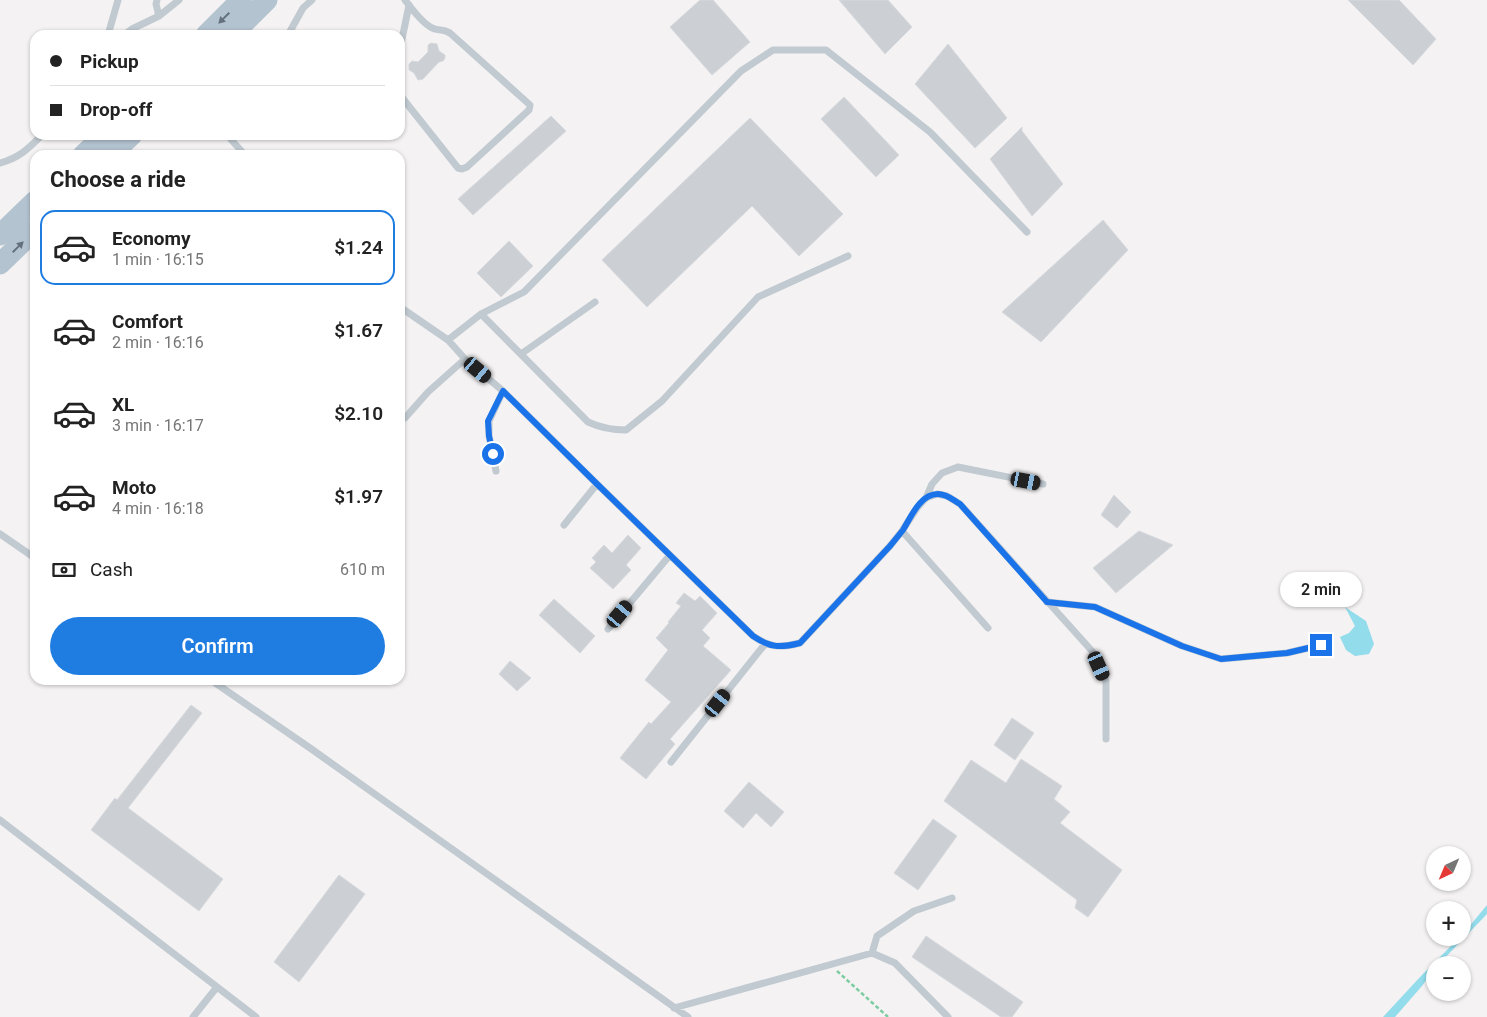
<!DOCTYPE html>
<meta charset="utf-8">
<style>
:root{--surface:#fff;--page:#f6f6f6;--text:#222;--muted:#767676;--line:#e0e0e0;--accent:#1f7de2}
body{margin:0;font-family:Roboto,sans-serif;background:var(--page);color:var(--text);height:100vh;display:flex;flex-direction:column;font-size:19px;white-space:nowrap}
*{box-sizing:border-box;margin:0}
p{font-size:16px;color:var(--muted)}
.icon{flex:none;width:28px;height:28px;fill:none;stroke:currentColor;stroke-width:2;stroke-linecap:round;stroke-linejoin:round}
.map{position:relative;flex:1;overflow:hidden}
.sheet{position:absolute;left:30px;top:150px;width:375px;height:535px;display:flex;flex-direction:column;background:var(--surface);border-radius:15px;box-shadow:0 1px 4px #0004}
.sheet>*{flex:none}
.top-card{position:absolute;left:30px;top:30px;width:375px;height:110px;border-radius:15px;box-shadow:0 1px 4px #0004;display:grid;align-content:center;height:110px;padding:0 20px;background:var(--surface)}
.needle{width:32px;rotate:224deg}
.controls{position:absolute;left:1426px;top:846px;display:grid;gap:10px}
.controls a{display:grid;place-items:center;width:45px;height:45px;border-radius:50%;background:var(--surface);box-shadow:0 1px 4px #0004;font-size:25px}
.end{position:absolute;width:22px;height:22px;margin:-11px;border:6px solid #1a73e8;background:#fff;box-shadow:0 0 0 2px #fff}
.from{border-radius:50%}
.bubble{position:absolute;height:35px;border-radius:18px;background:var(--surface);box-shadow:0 1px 4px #0004;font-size:16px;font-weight:600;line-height:35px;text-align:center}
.car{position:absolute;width:15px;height:30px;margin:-15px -8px;border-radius:6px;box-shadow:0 0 4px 1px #0007;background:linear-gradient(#222 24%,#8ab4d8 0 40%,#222 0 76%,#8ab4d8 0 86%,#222 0)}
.top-card b{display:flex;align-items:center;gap:18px;height:48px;font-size:19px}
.top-card b+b{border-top:1px solid var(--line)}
.top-card i{width:12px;height:12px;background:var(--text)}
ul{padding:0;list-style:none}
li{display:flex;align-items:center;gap:15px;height:75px;margin:0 10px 8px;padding:0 10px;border:2px solid transparent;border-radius:15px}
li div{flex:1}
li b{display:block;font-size:19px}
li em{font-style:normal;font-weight:600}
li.active{border-color:var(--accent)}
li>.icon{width:45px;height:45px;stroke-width:1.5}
h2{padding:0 20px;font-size:22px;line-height:60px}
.pay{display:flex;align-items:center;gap:12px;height:55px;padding:0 20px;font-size:19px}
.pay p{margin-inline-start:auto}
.action{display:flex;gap:10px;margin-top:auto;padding:10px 20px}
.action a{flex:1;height:58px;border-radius:30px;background:var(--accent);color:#fff;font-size:20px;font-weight:600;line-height:58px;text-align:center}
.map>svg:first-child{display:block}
.water{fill:#92dceb}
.building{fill:#cccfd4;stroke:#d6d9dd}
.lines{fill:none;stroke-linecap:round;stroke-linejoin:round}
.path{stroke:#7ccda1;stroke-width:2.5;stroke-dasharray:4 2.5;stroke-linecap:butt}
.service{stroke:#c1cad1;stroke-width:7}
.primary{stroke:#b3c3d0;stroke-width:21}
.oneway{fill:#64717c}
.route{stroke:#1a73e8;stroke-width:6}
</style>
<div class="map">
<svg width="1487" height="1017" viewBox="0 0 1487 1017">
<rect width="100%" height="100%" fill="#f4f2f2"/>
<path class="water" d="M 1345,607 L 1366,621 L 1374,644 L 1369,654 L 1355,656 L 1346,650 L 1340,637 L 1349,633 L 1355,626 Z
M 1487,905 L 1487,914 L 1438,965 L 1435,965 L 1435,968 L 1422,986 L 1395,1017 L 1383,1017 L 1421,976 L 1459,938 L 1462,938 L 1463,934 Z"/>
<path class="building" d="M 700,0 L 713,0 L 750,42 L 712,75 L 670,27 Z
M 839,0 L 888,0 L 912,27 L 885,54 Z
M 1348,0 L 1399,0 L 1436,39 L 1413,65 Z
M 431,43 L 437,44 L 439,51 L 445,55 L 445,58 L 443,61 L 439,62 L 423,79 L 418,80 L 414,73 L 409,70 L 409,64 L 412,61 L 418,62 L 428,52 L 428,45 Z
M 948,44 L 1007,118 L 975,148 L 915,84 Z
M 844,97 L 899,155 L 876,177 L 821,119 Z
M 551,116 L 566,131 L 473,215 L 458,199 Z
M 750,118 L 843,214 L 799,256 L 752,206 L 647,307 L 602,260 Z
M 1022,127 L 1022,131 L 1063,184 L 1032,216 L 990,159 Z
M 1103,220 L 1128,250 L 1041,342 L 1002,312 Z
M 509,241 L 533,266 L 501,297 L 477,273 Z
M 1114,495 L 1131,512 L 1117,528 L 1101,515 Z
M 1139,531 L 1173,545 L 1116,593 L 1093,568 Z
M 628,535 L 641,548 L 626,565 L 631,570 L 613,589 L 590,568 L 596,562 L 592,558 L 604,545 L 612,553 Z
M 684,593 L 695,601 L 700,596 L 717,613 L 702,630 L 710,638 L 703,646 L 731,670 L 670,739 L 675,744 L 646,779 L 620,758 L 649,722 L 651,724 L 671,702 L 645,680 L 668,650 L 656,638 L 669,623 L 668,622 L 681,606 L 676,603 Z
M 554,599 L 595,636 L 580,653 L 539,615 Z
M 510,661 L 531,678 L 517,691 L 499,674 Z
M 191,705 L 202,713 L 128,808 L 223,879 L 199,911 L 91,830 L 115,798 L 117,800 Z
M 1012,718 L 1034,733 L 1015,760 L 994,745 Z
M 1021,759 L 1062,786 L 1054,799 L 1070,812 L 1060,823 L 1122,870 L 1088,917 L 1075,908 L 1077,900 L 944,801 L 971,760 L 1006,783 Z
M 749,782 L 784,812 L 771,827 L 756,813 L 743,828 L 724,811 Z
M 933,819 L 957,836 L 918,890 L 894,873 Z
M 339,875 L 365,894 L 299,982 L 274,962 Z
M 926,936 L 1023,1002 L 1012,1017 L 1001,1017 L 912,957 Z"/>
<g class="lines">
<path class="path" d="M 837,971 L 888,1017"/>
<path class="service" d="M 157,0 L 156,4 L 159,16
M 108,35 L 118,0
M 124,35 L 132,29 L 159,16 L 179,0
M 288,35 L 303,8 L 312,0
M 400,49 L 409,5
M 400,95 L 458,168 L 462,169 L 467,167 L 529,110 L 530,105 L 450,33 C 442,29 442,31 435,29 C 425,27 411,8 405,0
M 227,135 L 245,155
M 0,163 C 19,158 28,149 42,135
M 400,307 L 448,340 L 465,359 L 503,391 L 597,484 L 753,636 C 771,648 780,648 800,643 L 890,546 L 902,531 L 917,508 L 926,498 L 937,494 L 947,496 L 960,504 L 1092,651 L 1106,681 L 1106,739
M 481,314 L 588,422 C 601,428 612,430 626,430 L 662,401 L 758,297 L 848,256
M 448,340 L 481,314 L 524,292 L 741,71 L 773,50 L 826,50 L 930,132 L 1027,232
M 521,354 L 595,302
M 405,418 L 428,392 L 465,359
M 496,471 L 489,436 L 489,421 L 503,391
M 926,498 L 932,484 L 942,473 L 958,467 L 1043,484
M 564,525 L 597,484
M 902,531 L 988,628
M 0,534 L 35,558
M 1047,602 L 1095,607 L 1182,646 L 1221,659 L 1287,653 L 1321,645
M 608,629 L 670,555
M 211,680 L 310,748 L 688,1017
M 671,762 L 765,644
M 0,820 L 256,1017
M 872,953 L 877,936 L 914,911 L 952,898
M 674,1008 L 872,953 L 895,963 L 948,1017
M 193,1017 L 217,987"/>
<path class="primary" d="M 206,35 L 241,0
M 232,35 L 267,0
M 83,155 L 104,135
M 111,155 L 132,135
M 0,235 L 35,201
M 0,264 L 35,230"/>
</g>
<defs><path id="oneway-solid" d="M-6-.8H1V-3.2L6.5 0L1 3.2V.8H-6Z" transform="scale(1.25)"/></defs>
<g class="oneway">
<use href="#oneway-solid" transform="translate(224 18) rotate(135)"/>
<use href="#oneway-solid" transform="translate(18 247) rotate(-45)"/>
</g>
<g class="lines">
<path class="route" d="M 493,454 L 489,436 L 488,421 L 503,391 L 597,484 L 753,636 C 771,648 780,648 800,643 L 890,546 C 895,540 899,535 903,530 C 911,517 920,494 938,494 C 947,494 953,500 960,504 L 1047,602 L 1095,607 L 1182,646 L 1221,659 L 1287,653 L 1321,645"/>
</g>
</svg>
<div class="controls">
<a><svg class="needle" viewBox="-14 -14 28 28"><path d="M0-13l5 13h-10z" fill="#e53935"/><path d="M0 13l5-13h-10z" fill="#767676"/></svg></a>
<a>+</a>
<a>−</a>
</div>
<i class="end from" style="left:493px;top:454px"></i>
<i class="end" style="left:1321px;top:645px"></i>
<div class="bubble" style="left:1280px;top:572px;width:82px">2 min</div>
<i class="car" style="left:478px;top:370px;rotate:130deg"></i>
<i class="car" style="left:1026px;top:481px;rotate:101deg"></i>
<i class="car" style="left:620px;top:614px;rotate:40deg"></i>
<i class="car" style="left:1099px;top:666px;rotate:156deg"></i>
<i class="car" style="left:718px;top:703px;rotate:38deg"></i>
<div class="top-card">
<b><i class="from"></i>Pickup</b>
<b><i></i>Drop-off</b>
</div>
<section class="sheet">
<h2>Choose a ride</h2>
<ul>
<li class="active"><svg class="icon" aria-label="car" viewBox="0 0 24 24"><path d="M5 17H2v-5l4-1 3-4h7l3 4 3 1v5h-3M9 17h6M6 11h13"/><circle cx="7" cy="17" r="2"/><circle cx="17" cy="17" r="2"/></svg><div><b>Economy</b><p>1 min · 16:15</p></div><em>$1.24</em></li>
<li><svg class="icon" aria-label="car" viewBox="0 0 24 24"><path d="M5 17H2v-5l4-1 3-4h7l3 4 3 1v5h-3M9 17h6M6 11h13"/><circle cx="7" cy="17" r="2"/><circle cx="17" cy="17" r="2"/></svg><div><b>Comfort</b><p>2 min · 16:16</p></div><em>$1.67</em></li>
<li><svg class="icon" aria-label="car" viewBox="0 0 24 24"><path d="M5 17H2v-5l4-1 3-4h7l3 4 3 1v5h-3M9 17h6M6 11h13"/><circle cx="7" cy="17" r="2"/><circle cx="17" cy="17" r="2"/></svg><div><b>XL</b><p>3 min · 16:17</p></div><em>$2.10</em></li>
<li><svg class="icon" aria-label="car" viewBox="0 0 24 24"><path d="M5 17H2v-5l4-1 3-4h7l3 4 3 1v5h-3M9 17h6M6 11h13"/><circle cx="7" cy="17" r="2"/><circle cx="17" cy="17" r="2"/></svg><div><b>Moto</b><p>4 min · 16:18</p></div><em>$1.97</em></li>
</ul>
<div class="pay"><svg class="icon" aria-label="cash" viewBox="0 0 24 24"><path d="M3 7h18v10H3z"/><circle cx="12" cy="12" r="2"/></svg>Cash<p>610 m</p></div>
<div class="action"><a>Confirm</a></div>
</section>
</div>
